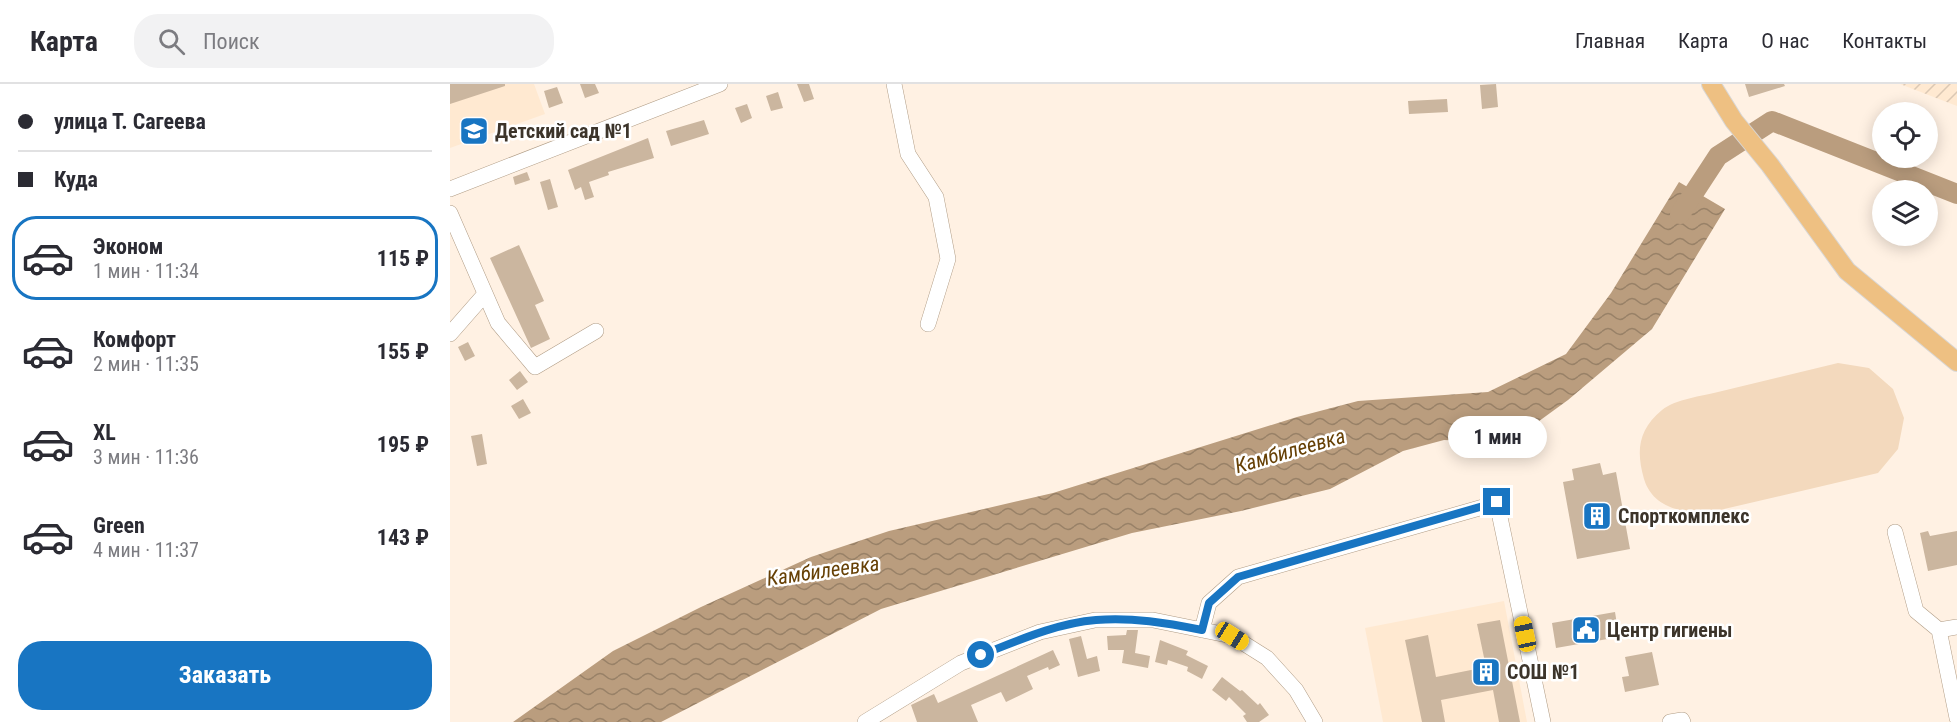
<!DOCTYPE html>
<html lang="ru">
<meta charset="utf-8">
<style>
:root{--surface:#fff;--page:#f2f2f3;--text:#2b2b33;--muted:#7c7c81;--line:#e1e1e2;--accent:#1875c2}
body{margin:0;font-family:"Roboto Condensed",sans-serif;background:var(--page);color:var(--text);height:100vh;display:flex;flex-direction:column;font-size:22px;white-space:nowrap}
*{box-sizing:border-box;margin:0}
p{font-size:20px;color:var(--muted)}
.icon{flex:none;width:33px;height:33px;fill:none;stroke:currentColor;stroke-width:2;stroke-linecap:round;stroke-linejoin:round}
.map{position:relative;flex:1;overflow:hidden}
.sheet{display:flex;flex-direction:column;background:var(--surface);width:450px}
.sheet>*{flex:none}
.hud{display:grid;align-content:center;height:132px;padding:0 18px;background:var(--surface)}
.fabs{position:absolute;left:1422px;top:18px;display:grid;gap:12px}
.fabs a{display:grid;place-items:center;width:66px;height:66px;border-radius:50%;background:var(--surface);box-shadow:0 3px 15px #0003;font-size:30px}
.end{position:absolute;width:27px;height:27px;margin:-14px;border:8px solid #1875c2;background:#fff;box-shadow:0 0 0 3px #fff}
.from{border-radius:50%}
.bubble{position:absolute;height:42px;border-radius:21px;background:var(--surface);box-shadow:0 3px 15px #0003;font-size:20px;font-weight:700;line-height:42px;text-align:center}
.car{position:absolute;width:18px;height:36px;margin:-18px -9px;border-radius:8px;box-shadow:0 0 4px 2px #0007;background:linear-gradient(#f5c518 24%,#345 0 40%,#f5c518 0 76%,#345 0 86%,#f5c518 0)}
.hud b{display:flex;align-items:center;gap:21px;height:57px;font-size:22px}
.hud b+b{border-top:2px solid var(--line)}
.hud i{width:15px;height:15px;background:var(--text)}
ul{padding:0;list-style:none}
li{display:flex;align-items:center;gap:18px;height:84px;margin:0 12px 9px;padding:0 6px;border:3px solid transparent;border-radius:24px}
li div{flex:1}
li b{display:block;font-size:22px}
li em{font-style:normal;font-weight:700}
li.selected{border-color:var(--accent)}
li>.icon{width:54px;height:54px;stroke-width:1.5}
.cta{display:flex;gap:12px;margin-top:auto;padding:12px 18px}
.cta a{flex:1;height:69px;border-radius:24px;background:var(--accent);color:#fff;font-size:24px;font-weight:700;line-height:69px;text-align:center}
header{display:flex;align-items:center;gap:36px;box-sizing:border-box;height:84px;padding:0 30px;background:var(--surface);border-bottom:2px solid var(--line)}
header strong{font-size:28px}
nav{display:flex;gap:33px;margin-inline-start:auto;font-size:21px}
.search{width:420px;height:54px;background:var(--page);display:flex;align-items:center;gap:15px;box-sizing:border-box;padding:0 21px;border-radius:24px;color:var(--muted);font-size:22px}
main{display:flex;flex:1;min-height:0}
.map>svg:first-child{display:block}
.built{fill:#ffe9d1}
.industrial{fill:url(#industrial-furrows)}
.pitch{fill:#f3d9bd}
.water{fill:url(#water-waves)}
.lines{fill:none;stroke-linecap:round;stroke-linejoin:round}
.river{stroke:#ba9d7e;stroke-width:20}
.building{fill:#cbb69f}
.minor-casing{stroke:#b09c85;stroke-width:16}
.major-casing{stroke:#d8d6d4;stroke-width:20}
.minor{stroke:#fff;stroke-width:15}
.major{stroke:#eec082;stroke-width:18}
.route{stroke:#1875c2;stroke-width:8}
.labels{text-anchor:middle;stroke-width:5;stroke-linejoin:round;paint-order:stroke}
.poi-label{font-size:20px;font-weight:bold;fill:#3c342a;stroke:#fff;text-anchor:start}
.water-label{font-size:21px;font-style:italic;fill:#664005;stroke:#fff}
</style>
<header>
<strong>Карта</strong>
<div class="search"><svg class="icon" aria-label="search" viewBox="0 0 24 24"><circle cx="10" cy="10" r="6"/><path d="M15 15l6 6"/></svg>Поиск</div>
<nav><a>Главная</a><a>Карта</a><a>О нас</a><a>Контакты</a></nav>
</header>
<main>
<section class="sheet">
<div class="hud">
<b><i class="from"></i>улица Т. Сагеева</b>
<b><i></i>Куда</b>
</div>
<ul>
<li class="selected"><svg class="icon" aria-label="car" viewBox="0 0 24 24"><path d="M5 17H2v-5l4-1 3-4h7l3 4 3 1v5h-3M9 17h6M6 11h13"/><circle cx="7" cy="17" r="2"/><circle cx="17" cy="17" r="2"/></svg><div><b>Эконом</b><p>1 мин · 11:34</p></div><em>115 ₽</em></li>
<li><svg class="icon" aria-label="car" viewBox="0 0 24 24"><path d="M5 17H2v-5l4-1 3-4h7l3 4 3 1v5h-3M9 17h6M6 11h13"/><circle cx="7" cy="17" r="2"/><circle cx="17" cy="17" r="2"/></svg><div><b>Комфорт</b><p>2 мин · 11:35</p></div><em>155 ₽</em></li>
<li><svg class="icon" aria-label="car" viewBox="0 0 24 24"><path d="M5 17H2v-5l4-1 3-4h7l3 4 3 1v5h-3M9 17h6M6 11h13"/><circle cx="7" cy="17" r="2"/><circle cx="17" cy="17" r="2"/></svg><div><b>XL</b><p>3 мин · 11:36</p></div><em>195 ₽</em></li>
<li><svg class="icon" aria-label="car" viewBox="0 0 24 24"><path d="M5 17H2v-5l4-1 3-4h7l3 4 3 1v5h-3M9 17h6M6 11h13"/><circle cx="7" cy="17" r="2"/><circle cx="17" cy="17" r="2"/></svg><div><b>Green</b><p>4 мин · 11:37</p></div><em>143 ₽</em></li>
</ul>
<div class="cta"><a>Заказать</a></div>
</section>
<div class="map">
<svg width="1507" height="638" viewBox="0 0 1507 638">
<defs>
<pattern id="industrial-furrows" width="10" height="10" patternUnits="userSpaceOnUse" patternTransform="scale(1.5)"><rect width="10" height="10" fill="#ffe9d1"/><path d="M-1 1l2-2M0 10L10 0M9 11l2-2" fill="none" stroke="#dbc8b4"/></pattern>
<pattern id="water-waves" width="16" height="10" patternUnits="userSpaceOnUse" patternTransform="scale(1.5)"><rect width="16" height="10" fill="#ba9d7e"/><path d="M0 5q4-4 8 0t8 0" fill="none" stroke="#988167"/></pattern>
</defs>
<rect width="100%" height="100%" fill="#fff1e3"/>
<path class="built" d="M 0,0 L 84,0 L 95,30 L 0,64 Z
M 1054,517 L 1077,638 L 933,638 L 915,544 Z"/>
<path class="industrial" d="M 1450,0 L 1507,0 L 1507,22 Z"/>
<path class="pitch" d="M 1388,279 L 1419,284 L 1443,305 L 1454,334 L 1448,365 L 1428,389 L 1257,429 C 1231,428 1203,424 1194,395 C 1186,367 1188,346 1212,326 C 1226,315 1252,312 1268,308 C 1308,298 1348,289 1388,279 Z"/>
<path class="water" d="M 1229,98 L 1275,125 L 1202,245 L 1118,316 L 1059,359 L 994,356 L 953,367 L 880,405 L 791,427 L 682,449 L 431,525 L 211,638 L 63,638 L 163,567 L 251,523 L 361,473 L 439,447 L 603,409 L 847,333 L 908,317 L 1038,308 L 1116,270 L 1161,209 Z"/>
<g class="lines">
<path class="river" d="M 1230,130 L 1268,72 L 1322,37 L 1507,110"/>
</g>
<path class="building" d="M 0,0 L 55,0 L 55,2 L 0,20 Z
M 130,0 L 145,0 L 149,9 L 135,14 Z
M 347,0 L 359,0 L 364,15 L 354,18 Z
M 1046,0 L 1048,23 L 1032,25 L 1030,1 Z
M 1295,0 L 1334,0 L 1335,2 L 1299,13 Z
M 107,3 L 113,19 L 99,24 L 94,7 Z
M 328,8 L 333,24 L 321,27 L 316,12 Z
M 997,15 L 998,28 L 959,30 L 958,17 Z
M 297,20 L 302,34 L 291,39 L 285,24 Z
M 254,36 L 259,50 L 221,62 L 216,47 Z
M 198,54 L 204,74 L 158,88 L 159,91 L 139,98 L 144,113 L 135,116 L 131,103 L 125,106 L 118,86 Z
M 77,88 L 80,96 L 65,101 L 63,93 Z
M 100,95 L 108,123 L 98,126 L 90,98 Z
M 69,161 L 94,217 L 85,221 L 100,255 L 81,264 L 40,174 Z
M 18,258 L 25,272 L 15,277 L 8,263 Z
M 70,287 L 78,298 L 67,306 L 59,296 Z
M 73,315 L 81,329 L 69,335 L 61,322 Z
M 32,350 L 37,380 L 27,382 L 21,352 Z
M 1150,379 L 1153,391 L 1166,388 L 1180,465 L 1127,475 L 1113,398 L 1124,396 L 1122,385 Z
M 1478,447 L 1480,452 L 1507,447 L 1507,481 L 1478,487 L 1470,449 Z
M 1165,528 L 1169,553 L 1106,564 L 1102,539 Z
M 1050,536 L 1070,638 L 1049,638 L 1043,606 L 991,616 L 995,638 L 972,638 L 955,556 L 978,551 L 986,593 L 1036,583 L 1027,540 Z
M 677,546 L 688,546 L 685,569 L 700,572 L 698,584 L 672,579 L 674,566 L 658,566 L 657,552 L 676,551 Z
M 631,552 L 637,575 L 647,572 L 650,587 L 628,593 L 619,555 Z
M 710,556 L 738,567 L 736,571 L 758,582 L 752,595 L 737,587 L 738,583 L 718,576 L 717,581 L 705,578 Z
M 603,566 L 610,581 L 599,586 L 598,583 L 577,592 L 583,605 L 556,618 L 551,608 L 521,621 L 528,638 L 467,638 L 461,621 L 484,610 L 488,619 Z
M 1202,568 L 1209,601 L 1175,608 L 1172,593 L 1179,592 L 1175,573 Z
M 772,593 L 790,607 L 792,606 L 808,621 L 810,619 L 819,631 L 809,638 L 797,638 L 793,632 L 796,630 L 779,613 L 776,617 L 762,606 Z"/>
<g class="lines">
<g class="minor-casing">
<path id="minor" d="M 444,0 L 458,70 L 486,113 L 498,175 L 478,240
M 0,105 L 270,0
M 0,129 L 48,239 L 85,283 L 146,247
M 0,250 L 35,210
M 1445,448 L 1466,527 L 1489,546 L 1507,634
M 752,546 L 759,519 L 788,493 L 1047,419 L 1093,638
M 1489,546 L 1507,543
M 415,638 L 511,579 L 590,548 L 645,536 L 703,536 L 782,552 L 817,574 L 846,606 L 865,638
M 1220,638 L 1232,636 L 1233,638"/>
</g>
<g class="major-casing">
<path id="major" d="M 1261,0 L 1284,37 L 1320,81 L 1397,187 L 1507,278"/>
</g>
<use href="#minor" class="minor"/>
<use href="#major" class="major"/>
</g>
<g class="lines">
<path class="route" d="M 531,571 C 567,557 607,539 646,536 C 682,533 717,539 752,546 L 759,519 L 788,493 L 1047,418"/>
</g>
<defs>
<g id="school-square" transform="scale(1.5)"><rect x="-9" y="-9" width="18" height="18" rx="4" fill="#1875c2" stroke="#fff"/><path d="M0-5L7-2L0 1L-7-2ZM-4 1L0 2.5L4 1V4Q0 6-4 4Z" fill="#fff"/></g>
<g id="building-square" transform="scale(1.5)"><rect x="-9" y="-9" width="18" height="18" rx="4" fill="#1875c2" stroke="#fff"/><path d="M-4-6H4V6H1V3H-1V6H-4ZM-2.5-4.3h1.7v1.8h-1.7ZM.8-4.3h1.7v1.8H.8ZM-2.5-1h1.7V.8h-1.7ZM.8-1h1.7V.8H.8Z" fill="#fff"/></g>
<g id="civic-square" transform="scale(1.5)"><rect x="-9" y="-9" width="18" height="18" rx="4" fill="#1875c2" stroke="#fff"/><path d="M-.6-6.5H3V-4.5H.6V-3L4-1V1h2V6H-6V1h2V-1L-.6-3ZM-1.2 2.5V6h2.4V2.5Z" fill="#fff"/></g>
</defs>
<g fill-rule="evenodd">
<use href="#school-square" x="24" y="47"/>
<use href="#building-square" x="1147" y="432"/>
<use href="#civic-square" x="1136" y="546"/>
<use href="#building-square" x="1036" y="588"/>
</g>
<g class="labels">
<g class="poi-label">
<text x="45" y="54">Детский сад №1</text>
<text x="1168" y="439">Спорткомплекс</text>
<text x="1157" y="553">Центр гигиены</text>
<text x="1057" y="595">СОШ №1</text>
</g>
<g class="water-label">
<text transform="translate(840 367) rotate(-16)" y="7">Камбилеевка</text>
<text transform="translate(373 487) rotate(-8)" y="7">Камбилеевка</text>
</g>
</g>
</svg>
<div class="fabs">
<a><svg class="icon" aria-label="locate" viewBox="0 0 24 24"><circle cx="12" cy="12" r="6"/><path d="M12 2v4M12 18v4M2 12h4M18 12h4"/></svg></a>
<a><svg class="icon" aria-label="layers" viewBox="0 0 24 24"><path d="M12 4l9 5-9 5-9-5zM3 14l9 5 9-5"/></svg></a>
</div>
<i class="end from" style="left:531px;top:571px"></i>
<i class="end" style="left:1047px;top:418px"></i>
<div class="bubble" style="left:998px;top:332px;width:99px">1 мин</div>
<i class="car" style="left:1075px;top:550px;rotate:348deg"></i>
<i class="car" style="left:782px;top:552px;rotate:122deg"></i>
</div>
</main>
